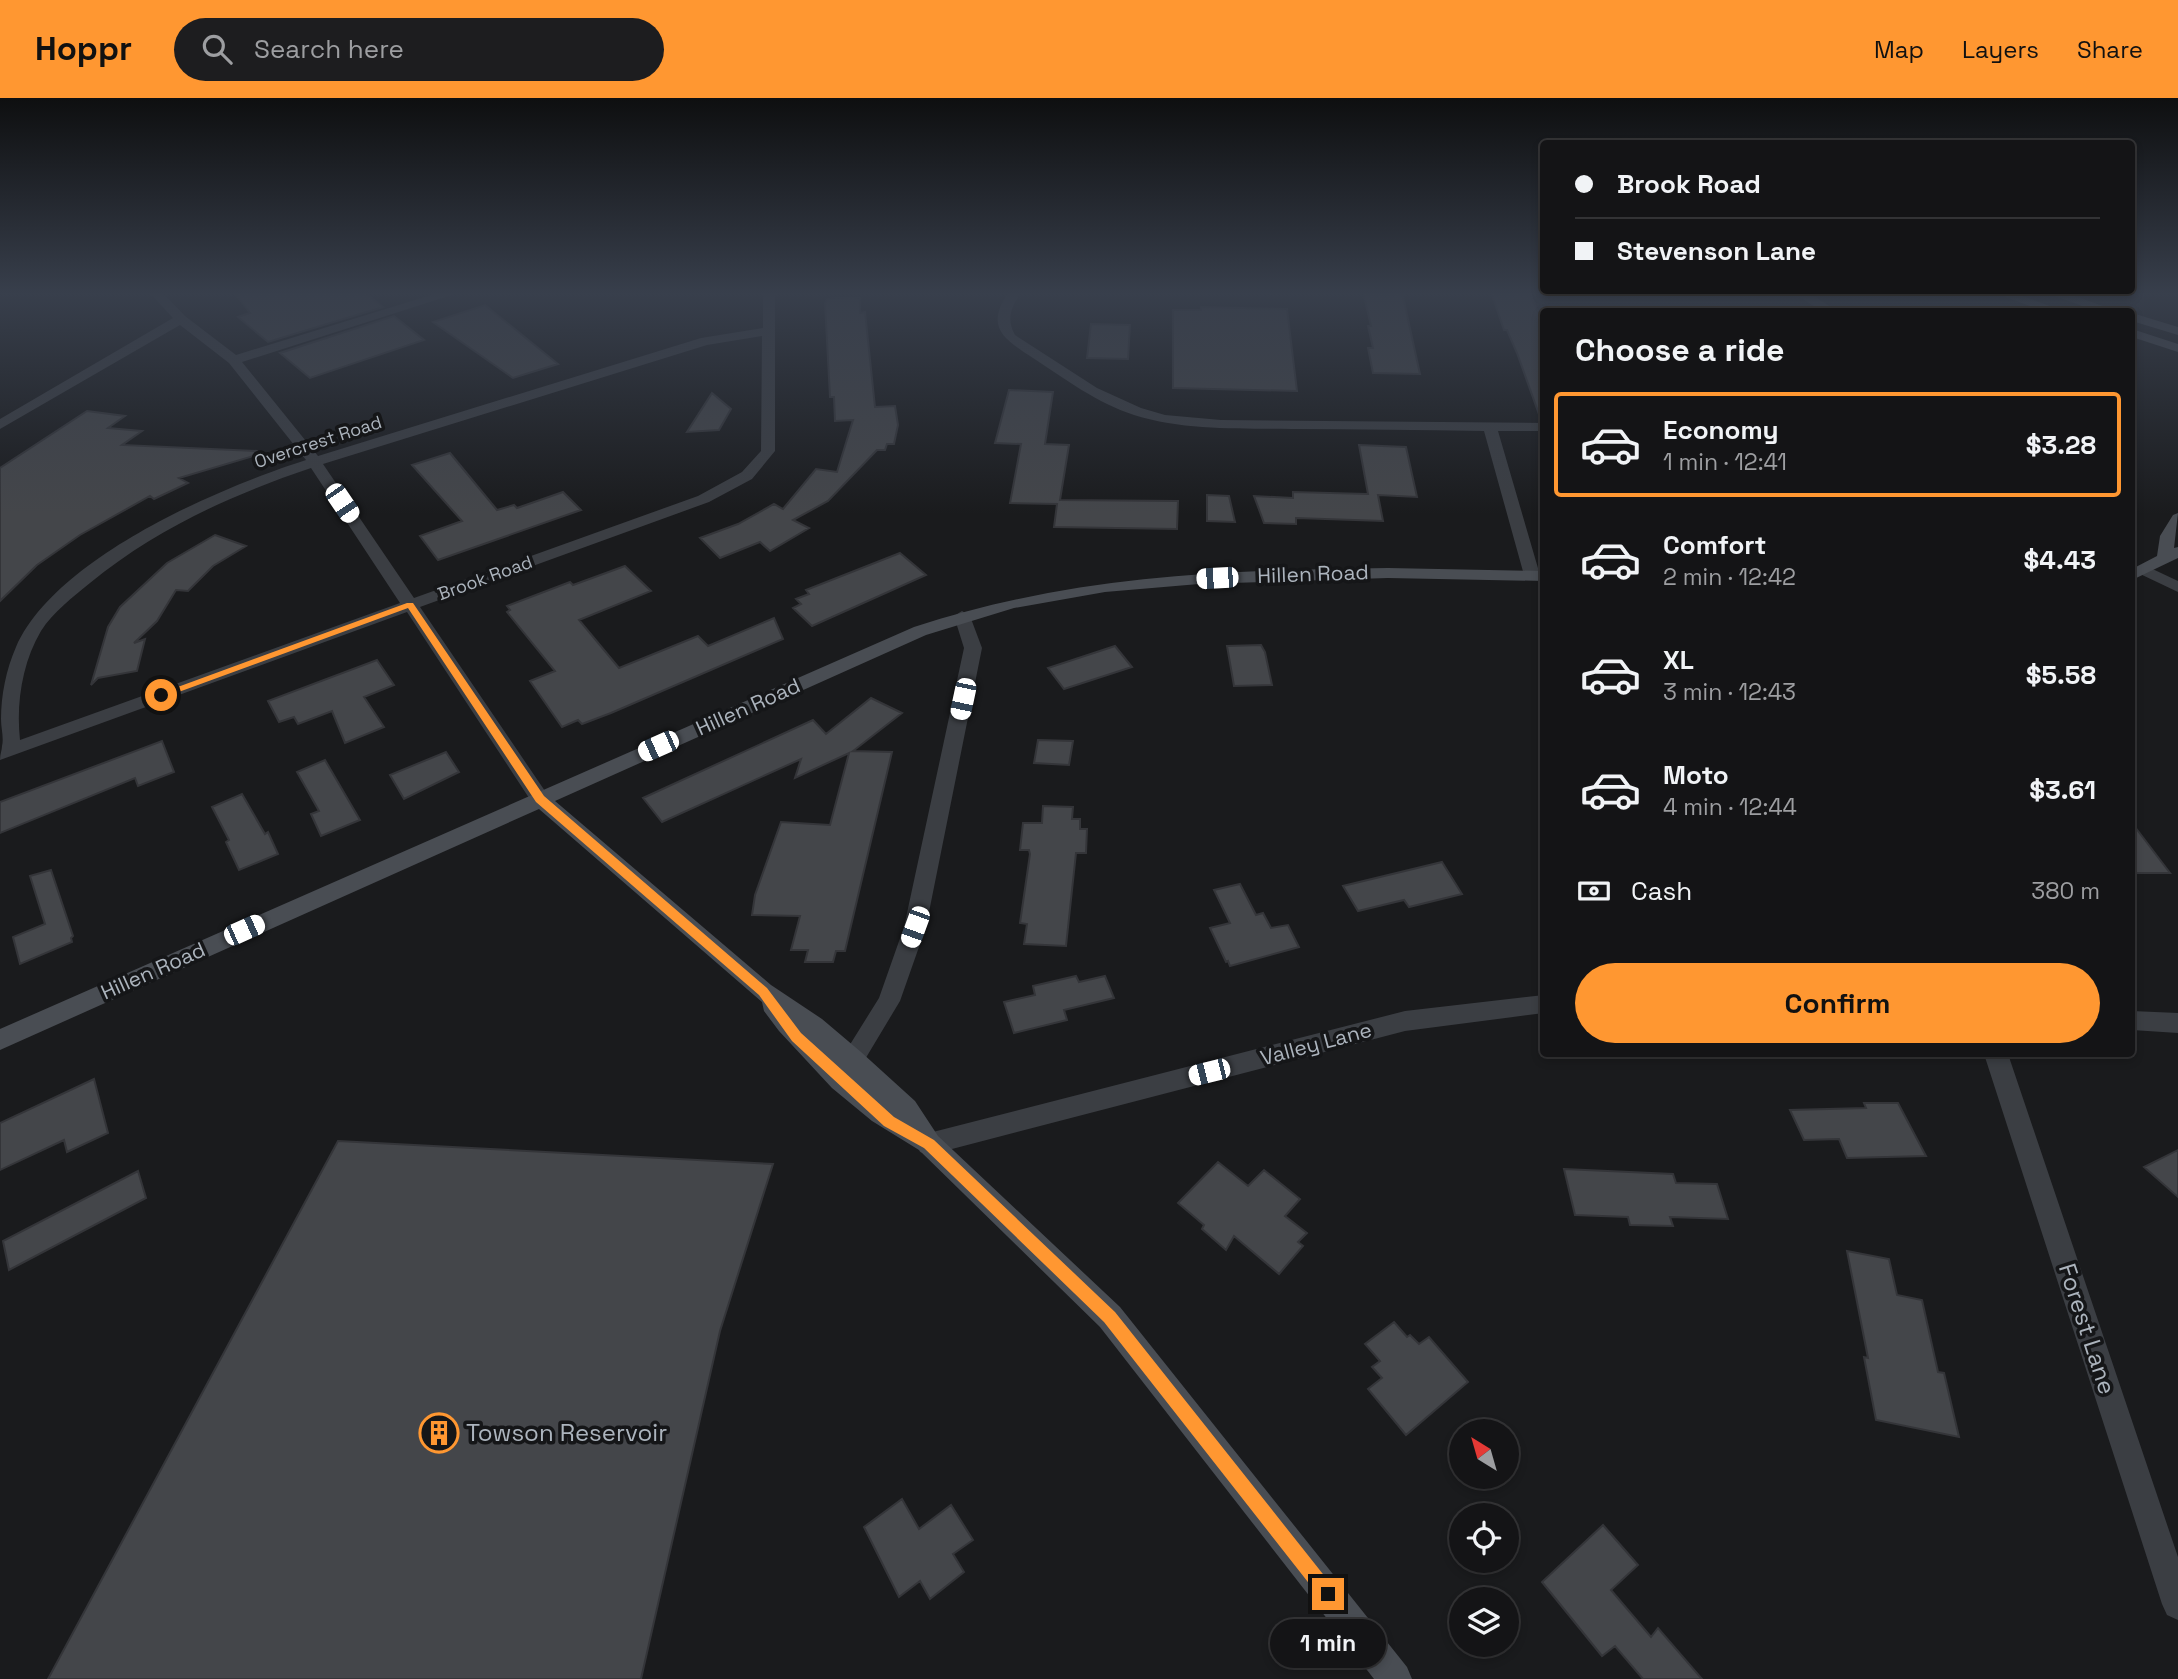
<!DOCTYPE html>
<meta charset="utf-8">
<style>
:root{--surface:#141416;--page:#1d1d1f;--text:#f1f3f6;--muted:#9d9ea1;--line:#333335;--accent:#ff9731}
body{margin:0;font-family:"Space Grotesk",sans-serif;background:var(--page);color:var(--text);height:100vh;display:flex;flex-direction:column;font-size:26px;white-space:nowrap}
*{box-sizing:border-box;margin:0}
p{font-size:23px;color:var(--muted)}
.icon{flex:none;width:38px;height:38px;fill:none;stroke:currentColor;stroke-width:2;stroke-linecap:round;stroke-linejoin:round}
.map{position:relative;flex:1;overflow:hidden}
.details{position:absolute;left:1540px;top:210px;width:595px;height:749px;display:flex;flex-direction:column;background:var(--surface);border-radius:7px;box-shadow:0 4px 10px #0003,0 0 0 2px var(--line)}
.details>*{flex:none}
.hud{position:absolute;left:1540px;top:42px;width:595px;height:154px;border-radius:7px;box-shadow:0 4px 10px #0003,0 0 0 2px var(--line);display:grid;align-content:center;height:154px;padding:0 35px;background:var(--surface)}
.needle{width:46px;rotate:323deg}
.tools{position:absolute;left:1449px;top:1321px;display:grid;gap:14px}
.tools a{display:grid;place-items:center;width:70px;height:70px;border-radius:50%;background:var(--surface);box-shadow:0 4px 10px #0003,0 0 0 2px var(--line);font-size:35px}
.end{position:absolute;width:32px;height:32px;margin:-16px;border:9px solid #ff9731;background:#111;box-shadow:0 0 0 4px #111}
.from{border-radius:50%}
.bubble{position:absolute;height:49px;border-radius:24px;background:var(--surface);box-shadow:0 4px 10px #0003,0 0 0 2px var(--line);font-size:23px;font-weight:700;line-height:49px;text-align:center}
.car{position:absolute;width:21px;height:42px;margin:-21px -10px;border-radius:9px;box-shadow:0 0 5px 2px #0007;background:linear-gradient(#fff 24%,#345 0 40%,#fff 0 76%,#345 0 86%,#fff 0)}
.hud b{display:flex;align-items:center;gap:24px;height:66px;font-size:26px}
.hud b+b{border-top:2px solid var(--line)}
.hud i{width:18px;height:18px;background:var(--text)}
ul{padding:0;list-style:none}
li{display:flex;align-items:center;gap:21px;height:105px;margin:0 14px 10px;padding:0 21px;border:4px solid transparent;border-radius:7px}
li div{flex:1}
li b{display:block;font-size:26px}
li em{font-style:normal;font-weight:700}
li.on{border-color:var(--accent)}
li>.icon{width:63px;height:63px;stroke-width:1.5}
h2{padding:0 35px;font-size:32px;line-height:84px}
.pay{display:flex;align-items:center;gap:18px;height:77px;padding:0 35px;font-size:26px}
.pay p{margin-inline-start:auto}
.primary-button{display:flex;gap:14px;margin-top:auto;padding:14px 35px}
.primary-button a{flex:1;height:80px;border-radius:42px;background:var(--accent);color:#111;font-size:28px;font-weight:700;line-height:80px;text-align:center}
header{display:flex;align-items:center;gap:42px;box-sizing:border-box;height:98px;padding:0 35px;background:var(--accent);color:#111}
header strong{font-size:33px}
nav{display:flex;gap:38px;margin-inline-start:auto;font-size:24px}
.search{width:490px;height:63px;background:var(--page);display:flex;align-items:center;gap:18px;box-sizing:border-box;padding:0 24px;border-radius:38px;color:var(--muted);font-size:26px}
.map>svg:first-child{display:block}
.building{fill:#44464a;stroke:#343539;stroke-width:2}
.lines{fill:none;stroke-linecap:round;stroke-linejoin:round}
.street{fill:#3b3e43;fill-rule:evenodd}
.secondary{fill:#494d53;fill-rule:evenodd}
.route{fill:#ff9731}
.labels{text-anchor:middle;stroke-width:7;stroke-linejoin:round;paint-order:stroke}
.far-street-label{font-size:18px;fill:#acb4bd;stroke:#151618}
.street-label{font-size:21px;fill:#acb4bd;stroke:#151618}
.near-street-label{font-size:24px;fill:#acb4bd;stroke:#151618}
.near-poi-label{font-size:24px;fill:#acb4bd;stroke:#151618;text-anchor:start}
</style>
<header>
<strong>Hoppr</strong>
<div class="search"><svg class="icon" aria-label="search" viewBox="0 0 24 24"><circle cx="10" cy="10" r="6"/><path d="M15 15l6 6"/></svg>Search here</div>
<nav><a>Map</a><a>Layers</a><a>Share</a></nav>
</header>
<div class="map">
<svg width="2178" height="1581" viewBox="0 0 2178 1581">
<rect width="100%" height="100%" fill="#1a1b1d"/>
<path class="building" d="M 234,194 L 365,194 L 383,209 L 268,244 L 238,219 L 250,215 Z
M 1363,194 L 1402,194 L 1420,276 L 1373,275 L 1368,250 L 1373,250 L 1368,228 L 1371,228 Z
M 1491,194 L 1529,194 L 1537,212 L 1544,227 L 1544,318 L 1540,319 L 1517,255 L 1507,232 L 1504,232 Z
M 851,199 L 860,200 L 860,215 L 865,214 L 875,309 L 895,308 L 898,327 L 894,346 L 887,346 L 885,352 L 877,352 L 828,403 L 793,422 L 809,430 L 770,453 L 760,444 L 720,460 L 700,440 L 738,426 L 774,406 L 783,411 L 816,371 L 837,374 L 853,322 L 835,323 L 834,299 L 830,299 L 825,205 L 827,201 Z
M 485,207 L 558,266 L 513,280 L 433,224 Z
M 1201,209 L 1287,211 L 1297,293 L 1173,290 L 1173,212 L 1201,212 Z
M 394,218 L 424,242 L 310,280 L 280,255 Z
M 1091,226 L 1130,227 L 1128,261 L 1087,260 Z
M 1009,292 L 1053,294 L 1045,346 L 1069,347 L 1060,402 L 1178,403 L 1177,431 L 1054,429 L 1057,406 L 1010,405 L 1021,346 L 995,345 Z
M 712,295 L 731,311 L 719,332 L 687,334 Z
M 87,313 L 125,318 L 108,330 L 142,333 L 122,347 L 257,353 L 257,357 L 179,380 L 188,385 L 154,401 L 150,398 L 80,437 L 37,467 L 0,503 L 0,370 Z
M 1359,347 L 1406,349 L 1417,399 L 1378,397 L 1383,423 L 1296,420 L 1296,426 L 1264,425 L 1254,398 L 1293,400 L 1293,394 L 1368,396 Z
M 450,355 L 497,412 L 514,407 L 517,410 L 563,394 L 581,412 L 438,462 L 420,438 L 462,423 L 412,367 Z
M 1207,397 L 1229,398 L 1235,424 L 1207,423 Z
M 215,437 L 246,448 L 213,468 L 188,493 L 176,492 L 157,523 L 134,545 L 145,541 L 137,573 L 98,580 L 91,587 L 108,529 L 120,509 L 167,465 Z
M 900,455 L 926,477 L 812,528 L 793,510 L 801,506 L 796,501 L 809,496 L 806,492 Z
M 625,468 L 651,493 L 579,522 L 619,570 L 698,538 L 708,548 L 774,520 L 783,541 L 611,615 L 582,626 L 578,622 L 562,629 L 530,583 L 555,573 L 507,514 L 510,512 L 507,508 L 570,484 L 573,487 Z
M 1261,547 L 1265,554 L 1272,587 L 1234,588 L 1227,548 Z
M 1115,548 L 1132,569 L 1064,591 L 1048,570 Z
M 377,562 L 394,587 L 364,599 L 384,629 L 345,645 L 332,613 L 298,626 L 294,619 L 279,624 L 268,603 Z
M 871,600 L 902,615 L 853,653 L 892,654 L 845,853 L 836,853 L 833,864 L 805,864 L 808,852 L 791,852 L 800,818 L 752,817 L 755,797 L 781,724 L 830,727 L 849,655 L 795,680 L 801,661 L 662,724 L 643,700 L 813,622 L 826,636 Z
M 1038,642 L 1073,643 L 1069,667 L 1034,665 Z
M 162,643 L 174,674 L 138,688 L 135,680 L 0,735 L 0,704 Z
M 446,654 L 459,674 L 404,701 L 390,677 Z
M 325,662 L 360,722 L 321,738 L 311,716 L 319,713 L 297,674 Z
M 242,696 L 265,736 L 268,734 L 278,756 L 239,772 L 226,744 L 229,742 L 212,709 Z
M 1043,708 L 1073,709 L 1072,721 L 1080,721 L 1080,731 L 1087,731 L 1086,755 L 1076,755 L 1066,848 L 1024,846 L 1027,826 L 1020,825 L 1030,756 L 1029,752 L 1020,752 L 1023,725 L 1042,725 Z
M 2132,725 L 2170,775 L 2132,775 Z
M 1442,764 L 1462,796 L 1409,809 L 1404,802 L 1358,813 L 1343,788 Z
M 51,772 L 73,838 L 71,840 L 72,844 L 20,866 L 13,839 L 45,826 L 30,778 Z
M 1240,786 L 1256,817 L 1263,815 L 1271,830 L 1288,827 L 1299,849 L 1230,868 L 1228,863 L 1226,864 L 1210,830 L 1230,825 L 1214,792 Z
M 1076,878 L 1079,884 L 1105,878 L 1114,900 L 1064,912 L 1067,922 L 1014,935 L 1004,904 L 1035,897 L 1033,888 Z
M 94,981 L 108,1035 L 67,1054 L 64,1042 L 0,1072 L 0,1025 Z
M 1864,1005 L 1898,1005 L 1926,1058 L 1847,1060 L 1839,1041 L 1804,1042 L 1790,1012 L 1866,1010 Z
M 338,1043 L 773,1066 L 720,1233 L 641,1581 L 48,1581 Z
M 2178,1052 L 2178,1099 L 2144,1069 Z
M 1218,1064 L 1248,1088 L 1264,1072 L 1300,1101 L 1285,1118 L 1307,1135 L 1298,1144 L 1303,1148 L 1279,1176 L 1234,1138 L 1226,1152 L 1202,1131 L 1204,1127 L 1178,1105 Z
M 1564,1071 L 1673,1076 L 1676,1085 L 1717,1086 L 1728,1121 L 1670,1119 L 1673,1128 L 1630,1127 L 1628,1119 L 1575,1117 Z
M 138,1073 L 146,1100 L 9,1172 L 3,1143 Z
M 1847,1153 L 1889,1161 L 1897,1197 L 1922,1202 L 1938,1274 L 1944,1275 L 1959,1339 L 1876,1322 L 1864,1259 L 1868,1260 Z
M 1394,1224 L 1407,1239 L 1410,1237 L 1419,1246 L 1429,1239 L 1468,1284 L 1406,1337 L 1368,1291 L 1382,1280 L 1372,1269 L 1380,1263 L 1365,1246 Z
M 902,1401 L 919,1431 L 951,1407 L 973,1442 L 953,1456 L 964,1474 L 930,1501 L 920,1483 L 899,1499 L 864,1429 Z
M 1603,1427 L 1638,1467 L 1611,1492 L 1651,1539 L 1658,1530 L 1702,1581 L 1643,1581 L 1615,1548 L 1602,1558 L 1542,1484 Z"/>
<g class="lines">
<path class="street" d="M 149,194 L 162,194 L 185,218 L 236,257 L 441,194 L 461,194 L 242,264 L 318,358 L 701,240 L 763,230 L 763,194 L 775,194 L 775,353 L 752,381 L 709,404 L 420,509 L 547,696 L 550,701 L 547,706 L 533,706 L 407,514 L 0,662 C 0,656 2,652 2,648 C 4,640 1,630 1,621 C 1,597 6,572 16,549 C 55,460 218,390 306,362 L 229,265 L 180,227 L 0,331 L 0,321 L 173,220 ZM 762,238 L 761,353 L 742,374 L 698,398 L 414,500 L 323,366 L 707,247 ZM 311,370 L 400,505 L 20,642 C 16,606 22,565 41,533 C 53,514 73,499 90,485 C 156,431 231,397 311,370 Z
M 1009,194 L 1022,194 C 1011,208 1006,221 1015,237 L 1097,290 L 1141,310 L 1165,317 L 1221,322 L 1544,325 L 1544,333 L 1498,333 L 1540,477 L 1532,482 L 1524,477 L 1484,333 C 1420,332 1356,331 1292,331 C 1240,330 1185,333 1134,317 C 1097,305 1065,281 1033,260 C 1004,241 984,229 1009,194 Z
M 1792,194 L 1807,194 L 1839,214 L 1823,214 Z
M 2144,467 L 2178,483 L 2178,494 L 2138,475 L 2136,472 Z
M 962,513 L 970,518 L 982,550 L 926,829 L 900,903 L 861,968 L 853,971 L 845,968 L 841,961 L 879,900 L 904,829 L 964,550 L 954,518 Z
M 1544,897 L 1544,915 L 1405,933 L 929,1057 L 920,1054 L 917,1046 L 920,1038 L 929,1035 L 1405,913 Z
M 2132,913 L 2178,915 L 2178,935 L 2132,932 Z
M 1984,956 L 2008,956 L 2178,1459 L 2178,1522 L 2167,1517 L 2162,1506 Z"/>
<path class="secondary" d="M 1992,194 L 2012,194 L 2066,214 L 2046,214 Z
M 2044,194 L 2064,194 L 2119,214 L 2099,214 Z
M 2132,215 L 2178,229 L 2178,237 L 2132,223 Z
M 2132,231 L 2178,246 L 2178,254 L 2132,239 Z
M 2178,415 L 2174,450 L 2178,449 L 2178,460 L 2132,482 L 2132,471 L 2157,458 L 2160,438 L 2173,417 Z
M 1388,470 L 1544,473 L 1544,483 L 1388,480 L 1199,486 L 1105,494 L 1014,510 L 926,537 L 555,703 L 771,887 L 822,921 L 861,954 L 915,1003 L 938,1038 L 1120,1209 L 1407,1569 L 1412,1581 L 1374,1581 L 1100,1229 L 919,1052 L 872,1023 L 832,990 L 779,933 L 764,913 L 762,904 L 539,711 L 0,952 L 0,931 L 914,529 C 1074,477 1222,472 1388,470 Z"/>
</g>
<linearGradient id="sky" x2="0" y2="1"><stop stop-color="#0e0f10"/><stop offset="0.47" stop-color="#383f4c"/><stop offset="1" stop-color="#383f4c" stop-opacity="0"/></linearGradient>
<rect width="2178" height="416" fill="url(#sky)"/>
<path class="route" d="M 407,505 L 413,505 L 544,698 L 767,890 L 801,935 L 894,1019 L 934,1042 L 1115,1214 L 1334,1490 L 1336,1496 L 1334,1502 L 1328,1505 L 1322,1502 L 1104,1224 L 924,1050 L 884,1028 L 792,943 L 759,897 L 536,704 L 408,510 L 165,599 L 156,597 Z"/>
<defs>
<g id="building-ring" transform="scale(2.0125)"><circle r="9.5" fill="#151618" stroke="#ff9731" stroke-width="1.5"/><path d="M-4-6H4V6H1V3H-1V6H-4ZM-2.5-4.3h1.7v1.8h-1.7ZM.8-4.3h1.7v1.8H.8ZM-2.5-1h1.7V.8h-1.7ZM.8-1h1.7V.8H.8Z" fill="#ff9731"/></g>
</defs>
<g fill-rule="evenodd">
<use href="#building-ring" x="439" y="1335"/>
</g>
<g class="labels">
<g class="far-street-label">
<text transform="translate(318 344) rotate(-18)" y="6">Overcrest Road</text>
<text transform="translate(485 480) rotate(-20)" y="6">Brook Road</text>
</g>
<g class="street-label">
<text transform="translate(1313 476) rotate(-2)" y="7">Hillen Road</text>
<text transform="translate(748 609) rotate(-24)" y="7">Hillen Road</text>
<text transform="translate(153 873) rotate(-24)" y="7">Hillen Road</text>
<text transform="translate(1316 946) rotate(-15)" y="7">Valley Lane</text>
</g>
<g class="near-street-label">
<text transform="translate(2087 1231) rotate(72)" y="8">Forest Lane</text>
</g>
<g class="near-poi-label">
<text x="466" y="1343">Towson Reservoir</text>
</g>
</g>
</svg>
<div class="tools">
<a><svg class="needle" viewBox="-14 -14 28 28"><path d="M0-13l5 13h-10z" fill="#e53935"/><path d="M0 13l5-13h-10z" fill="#9d9ea1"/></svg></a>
<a><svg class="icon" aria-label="locate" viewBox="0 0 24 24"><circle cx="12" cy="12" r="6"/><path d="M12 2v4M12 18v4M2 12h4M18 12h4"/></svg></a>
<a><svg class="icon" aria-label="layers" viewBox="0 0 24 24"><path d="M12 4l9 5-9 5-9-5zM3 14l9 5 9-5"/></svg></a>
</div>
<i class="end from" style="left:161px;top:597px"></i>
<i class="end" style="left:1328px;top:1496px"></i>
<div class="bubble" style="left:1270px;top:1521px;width:116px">1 min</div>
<i class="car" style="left:342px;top:405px;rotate:146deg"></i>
<i class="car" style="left:1217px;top:480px;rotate:267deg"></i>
<i class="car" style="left:963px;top:601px;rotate:192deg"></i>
<i class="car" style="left:658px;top:648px;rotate:246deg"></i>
<i class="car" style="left:915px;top:829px;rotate:200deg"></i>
<i class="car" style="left:244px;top:832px;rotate:66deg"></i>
<i class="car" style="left:1209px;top:974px;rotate:256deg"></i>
<div class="hud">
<b><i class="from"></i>Brook Road</b>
<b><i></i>Stevenson Lane</b>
</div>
<section class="details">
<h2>Choose a ride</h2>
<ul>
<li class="on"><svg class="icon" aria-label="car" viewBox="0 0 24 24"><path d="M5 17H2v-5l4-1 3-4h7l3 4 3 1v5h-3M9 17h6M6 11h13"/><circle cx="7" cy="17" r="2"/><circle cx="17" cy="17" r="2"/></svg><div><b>Economy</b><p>1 min · 12:41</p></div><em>$3.28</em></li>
<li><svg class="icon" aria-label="car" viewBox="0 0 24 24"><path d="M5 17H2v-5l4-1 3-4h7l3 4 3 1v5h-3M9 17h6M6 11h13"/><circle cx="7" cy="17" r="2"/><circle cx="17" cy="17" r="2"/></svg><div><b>Comfort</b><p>2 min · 12:42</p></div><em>$4.43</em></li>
<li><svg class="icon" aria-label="car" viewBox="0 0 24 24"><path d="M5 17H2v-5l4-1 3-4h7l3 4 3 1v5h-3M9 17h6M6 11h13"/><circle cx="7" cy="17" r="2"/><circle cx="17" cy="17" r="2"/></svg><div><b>XL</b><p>3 min · 12:43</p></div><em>$5.58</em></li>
<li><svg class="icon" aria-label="car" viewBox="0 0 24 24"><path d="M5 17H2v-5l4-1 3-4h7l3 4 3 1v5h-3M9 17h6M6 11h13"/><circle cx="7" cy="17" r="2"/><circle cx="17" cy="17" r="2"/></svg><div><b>Moto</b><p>4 min · 12:44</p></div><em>$3.61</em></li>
</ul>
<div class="pay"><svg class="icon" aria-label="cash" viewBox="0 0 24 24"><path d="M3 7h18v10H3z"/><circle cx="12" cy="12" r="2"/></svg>Cash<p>380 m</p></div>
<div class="primary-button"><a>Confirm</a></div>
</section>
</div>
